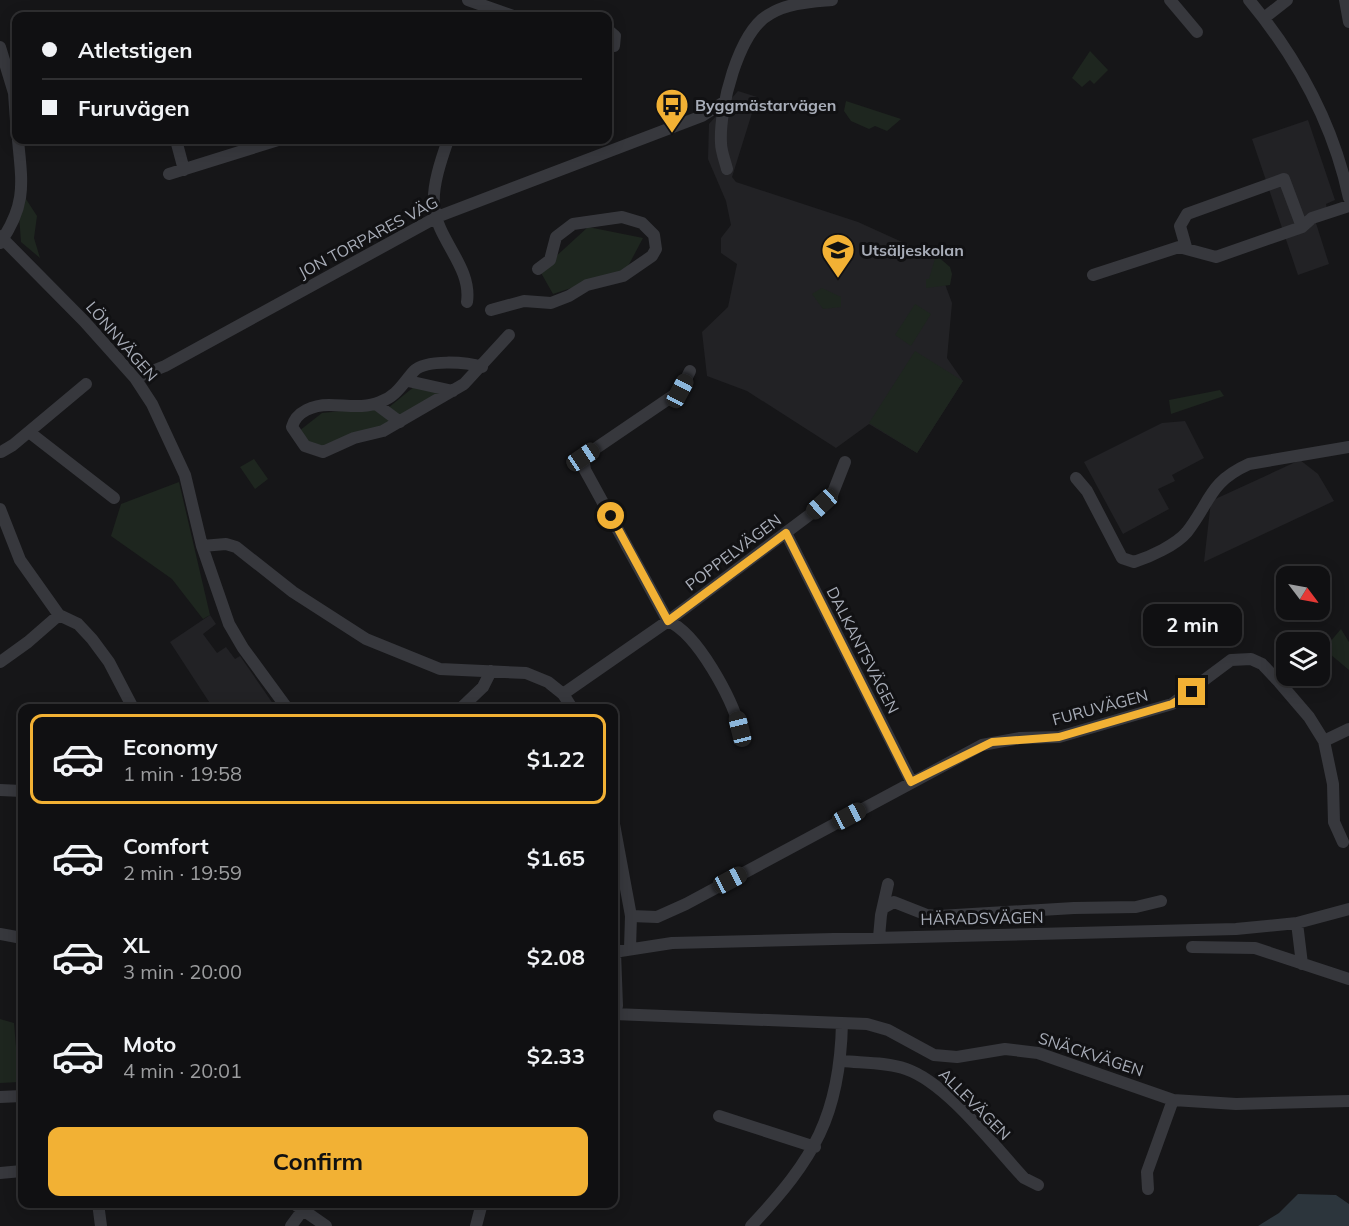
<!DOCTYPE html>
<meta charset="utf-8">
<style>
:root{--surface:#101012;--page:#1e1e20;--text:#f1f3f6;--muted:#9c9d9f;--line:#303032;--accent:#f2b134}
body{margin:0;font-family:Mulish,sans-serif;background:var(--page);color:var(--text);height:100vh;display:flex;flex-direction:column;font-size:22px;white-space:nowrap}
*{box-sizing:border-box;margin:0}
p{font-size:20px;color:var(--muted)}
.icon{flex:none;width:33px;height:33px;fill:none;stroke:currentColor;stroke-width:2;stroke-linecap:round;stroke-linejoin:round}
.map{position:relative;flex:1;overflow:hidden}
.panel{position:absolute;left:18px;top:704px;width:600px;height:504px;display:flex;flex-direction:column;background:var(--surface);border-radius:12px;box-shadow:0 3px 15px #0003,0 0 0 2px var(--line)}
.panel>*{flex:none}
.banner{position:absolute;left:12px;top:12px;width:600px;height:132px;border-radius:12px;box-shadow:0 3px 15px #0003,0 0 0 2px var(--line);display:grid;align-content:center;height:132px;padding:0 30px;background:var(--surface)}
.needle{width:39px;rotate:122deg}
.tools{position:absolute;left:1276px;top:566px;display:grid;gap:12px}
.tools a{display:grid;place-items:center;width:54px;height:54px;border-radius:12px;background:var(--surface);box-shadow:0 3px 15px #0003,0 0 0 2px var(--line);font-size:30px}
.end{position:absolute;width:27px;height:27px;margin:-14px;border:8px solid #f2b134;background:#111;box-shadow:0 0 0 3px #111}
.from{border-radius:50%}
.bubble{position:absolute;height:42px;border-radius:12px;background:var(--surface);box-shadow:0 3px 15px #0003,0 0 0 2px var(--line);font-size:20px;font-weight:700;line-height:42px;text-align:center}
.car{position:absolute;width:18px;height:36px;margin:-18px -9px;border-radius:8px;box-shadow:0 0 4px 2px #0007;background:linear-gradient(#222 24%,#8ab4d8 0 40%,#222 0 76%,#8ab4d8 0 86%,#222 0)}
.banner b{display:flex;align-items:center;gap:21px;height:57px;font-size:22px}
.banner b+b{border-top:2px solid var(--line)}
.banner i{width:15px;height:15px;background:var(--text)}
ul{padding:10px 0 0;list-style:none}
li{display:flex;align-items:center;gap:18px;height:90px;margin:0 12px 9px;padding:0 18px;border:3px solid transparent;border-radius:12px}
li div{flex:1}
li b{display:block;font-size:22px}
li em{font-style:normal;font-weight:700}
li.current{border-color:var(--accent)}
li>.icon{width:54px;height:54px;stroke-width:1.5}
.action{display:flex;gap:12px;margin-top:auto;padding:12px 30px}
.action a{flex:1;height:69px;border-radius:12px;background:var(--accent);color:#111;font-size:24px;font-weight:700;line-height:69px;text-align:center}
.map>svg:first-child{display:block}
.built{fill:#222225}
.green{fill:#1e261f}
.water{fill:#2c353c}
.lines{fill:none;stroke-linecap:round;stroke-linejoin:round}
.minor{stroke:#37383d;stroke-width:12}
.route{stroke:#f2b134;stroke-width:8}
.labels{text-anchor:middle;stroke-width:6;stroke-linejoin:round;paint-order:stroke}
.poi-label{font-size:16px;font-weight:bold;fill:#a8adb8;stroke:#111113;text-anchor:start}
.street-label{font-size:16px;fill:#a8adb8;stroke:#111113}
</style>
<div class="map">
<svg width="1349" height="1226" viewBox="0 0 1349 1226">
<rect width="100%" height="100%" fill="#161618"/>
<path class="built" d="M 738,91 L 757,97 L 732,177 L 736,182 L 858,222 L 935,257 L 952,303 L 947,358 L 963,381 L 917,453 L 869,424 L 836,448 L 747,391 L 707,376 L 702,332 L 728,307 L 737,264 L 721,253 L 721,238 L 731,225 L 726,201 L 708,159 L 709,124 Z
M 1308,120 L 1335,200 L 1326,204 L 1328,215 L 1315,220 L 1329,264 L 1298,275 L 1252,139 Z
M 1185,421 L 1204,458 L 1172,475 L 1175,481 L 1158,489 L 1169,509 L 1123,534 L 1084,462 L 1162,423 Z
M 1300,460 L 1318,474 L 1334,501 L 1204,562 L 1211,501 Z
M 210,615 L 216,624 L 203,634 L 217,653 L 226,647 L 235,659 L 240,656 L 276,708 L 213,708 L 170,642 Z"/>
<path class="green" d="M 1090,51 L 1108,70 L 1094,84 L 1090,80 L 1082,87 L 1072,78 Z
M 846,101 L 901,119 L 887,131 L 875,126 L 869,129 L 851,121 L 844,111 Z
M 24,196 L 37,216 L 34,238 L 40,258 L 21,242 L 19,215 Z
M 588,227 L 643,238 L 626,270 L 553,294 L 540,271 Z
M 936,255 L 950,267 L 952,274 L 950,285 L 926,288 L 926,279 L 929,279 Z
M 822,288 L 841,297 L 841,307 L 823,309 L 812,294 Z
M 915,304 L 931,314 L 911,346 L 895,335 Z
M 915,351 L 963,381 L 917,453 L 869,423 Z
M 415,386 L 444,393 L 402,418 L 388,408 Z
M 1220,390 L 1224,396 L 1171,414 L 1169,400 Z
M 378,407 L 395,422 L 323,449 L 304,442 L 299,431 L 322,413 Z
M 254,459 L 268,479 L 255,489 L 240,467 Z
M 179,482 L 210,615 L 203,619 L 172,579 L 111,536 L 121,504 Z
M 1341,629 L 1349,642 L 1349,670 L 1324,649 Z
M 0,1019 L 14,1023 L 19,1082 L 0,1083 Z"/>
<path class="water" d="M 1298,1194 L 1336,1195 L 1349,1204 L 1349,1226 L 1258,1226 L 1279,1213 Z"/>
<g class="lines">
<path class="minor" d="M 468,0 L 513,16
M 1170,0 L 1197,32
M 1249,0 C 1298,59 1333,123 1349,198
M 1345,0 L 1349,22
M 1264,18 L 1287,0
M 608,30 L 615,36 L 614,46 L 608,45
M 0,47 L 14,93 L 16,121
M 176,140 L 184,170
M 448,140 C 441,160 432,186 434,207 C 438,241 472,267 467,302
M 727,169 C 725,161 721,151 721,143 C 719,109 738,31 770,14 C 788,3 811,2 832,0
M 169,174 L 278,140
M 0,236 L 84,321 L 135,378 L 152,404 L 185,475 L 202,546 L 229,624 L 243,648 L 287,708
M 0,243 C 27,204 22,183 18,140
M 1186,247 L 1180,226 L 1187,214 L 1284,179 L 1302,227
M 1093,275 L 1179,247 L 1216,257 L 1302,227 L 1312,218 L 1349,206
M 491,310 L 524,301 L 551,303 L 569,296 L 587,285 L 623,276 L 652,256 L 656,249 L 654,235 L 642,223 L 622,217 L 573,224 L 556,237 L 550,260 L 538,269
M 482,367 C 467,362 426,359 414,371 C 403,383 397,396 380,402 C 364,409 346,405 329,405 C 314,405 296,411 292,427 L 305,446 L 323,452 L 354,438 L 383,431 L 464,384 L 509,335
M 690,371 L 680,391 L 583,457 L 585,470 L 668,621 C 698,634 732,699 740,729
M 135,378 L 165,366 L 437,217 L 702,116 L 724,102
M 408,381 L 453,391
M 376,404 L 400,422
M 29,432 L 114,498
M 1,452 L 13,445 L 86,384
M 1076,478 L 1087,491 L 1122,558 L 1134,562 C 1150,557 1176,545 1187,532 C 1211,501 1209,482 1249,464 L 1349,447
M 0,509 L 20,560 L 59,615 L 78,624 L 92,639 L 109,662 L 133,708
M 786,533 L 911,781
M 202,546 L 226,544 L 236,547 L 293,592 L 366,639 L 440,669 L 526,673 L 548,682 L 563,694 L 572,708
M 0,662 L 28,642 L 59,615
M 563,694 L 668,621 L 812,513 L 832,495 L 845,462
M 461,708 L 483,687 L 491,671
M 1324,741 L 1333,784 L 1334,822 L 1343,842
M 0,790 L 22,791
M 614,824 L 631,916 L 630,948
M 883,908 L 894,902 L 927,915 L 939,916 L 1074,908 L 1136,907 L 1161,901
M 631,916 L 657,917 L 686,904 L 982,745 L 1020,738 L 1059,737 L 1172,704 L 1231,660 L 1251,659 L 1262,664 L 1279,682 L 1309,717 L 1324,741 L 1349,729
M 1297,923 L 1302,964
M 0,934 L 22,938
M 879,937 L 881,915 L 888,884
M 1192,947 L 1255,948 L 1349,979
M 614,952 L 672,943 L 1236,929 L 1297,923 L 1349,909
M 614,1011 L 617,1006 L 615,952
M 614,1014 L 867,1024 L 888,1030 L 934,1055 L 957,1057 L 1005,1049 L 1038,1053 L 1173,1100 L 1236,1104 L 1349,1101
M 842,1061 C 863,1063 886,1062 906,1069 C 947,1083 994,1146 1024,1178 L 1038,1185
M 0,1097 L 22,1096
M 719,1116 L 815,1147
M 0,1173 L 22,1171
M 1148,1189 L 1147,1172 L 1173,1100
M 98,1203 L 101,1226
M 293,1203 L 326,1226
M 291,1226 L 302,1211
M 476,1226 L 482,1203
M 751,1226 C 814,1159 840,1116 842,1023"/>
</g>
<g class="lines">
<path class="route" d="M 611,516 L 668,621 L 786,533 L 911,782 L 992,742 L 1059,737 L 1172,704 L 1192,692"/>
</g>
<defs>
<g id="bus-pin" transform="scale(1.725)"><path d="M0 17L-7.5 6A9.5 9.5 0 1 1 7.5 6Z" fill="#f2b134" stroke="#111113"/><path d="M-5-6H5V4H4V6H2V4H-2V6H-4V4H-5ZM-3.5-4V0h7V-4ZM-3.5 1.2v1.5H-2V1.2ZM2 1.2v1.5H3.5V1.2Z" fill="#111"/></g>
<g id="school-pin" transform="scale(1.725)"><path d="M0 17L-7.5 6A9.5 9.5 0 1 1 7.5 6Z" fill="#f2b134" stroke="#111113"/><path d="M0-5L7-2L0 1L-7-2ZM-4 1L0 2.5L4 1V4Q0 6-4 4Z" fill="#111"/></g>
</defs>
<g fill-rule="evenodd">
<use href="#bus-pin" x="672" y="105"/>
<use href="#school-pin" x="838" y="250"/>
</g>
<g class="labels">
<g class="poi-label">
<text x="695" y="111">Byggmästarvägen</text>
<text x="861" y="256">Utsäljeskolan</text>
</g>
<g class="street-label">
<text transform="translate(368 237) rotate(-28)" y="6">JON TORPARES VÄG</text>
<text transform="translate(122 341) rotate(49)" y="6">LÖNNVÄGEN</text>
<text transform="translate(733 552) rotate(-37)" y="6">POPPELVÄGEN</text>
<text transform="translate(863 650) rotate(63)" y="6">DALKANTSVÄGEN</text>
<text transform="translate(1100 707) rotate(-15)" y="6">FURUVÄGEN</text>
<text transform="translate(982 918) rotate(-1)" y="6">HÄRADSVÄGEN</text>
<text transform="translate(1091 1054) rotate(18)" y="6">SNÄCKVÄGEN</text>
<text transform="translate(975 1104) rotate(45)" y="6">ALLEVÄGEN</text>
</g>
</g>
</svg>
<div class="tools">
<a><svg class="needle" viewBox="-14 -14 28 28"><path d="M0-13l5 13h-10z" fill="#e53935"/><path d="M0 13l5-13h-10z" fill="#9c9d9f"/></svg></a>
<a><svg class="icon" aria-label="layers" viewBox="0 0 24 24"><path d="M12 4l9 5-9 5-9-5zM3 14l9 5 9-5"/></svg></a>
</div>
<i class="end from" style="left:611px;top:516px"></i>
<i class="end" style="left:1192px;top:692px"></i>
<div class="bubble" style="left:1143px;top:604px;width:99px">2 min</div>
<i class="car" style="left:680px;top:391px;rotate:28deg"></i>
<i class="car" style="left:583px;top:457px;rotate:56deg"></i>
<i class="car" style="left:822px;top:504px;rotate:228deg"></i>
<i class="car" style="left:740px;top:729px;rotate:346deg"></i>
<i class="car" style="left:849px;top:816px;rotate:62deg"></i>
<i class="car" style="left:730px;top:880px;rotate:62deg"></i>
<div class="banner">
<b><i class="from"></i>Atletstigen</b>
<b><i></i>Furuvägen</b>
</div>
<section class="panel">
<ul>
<li class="current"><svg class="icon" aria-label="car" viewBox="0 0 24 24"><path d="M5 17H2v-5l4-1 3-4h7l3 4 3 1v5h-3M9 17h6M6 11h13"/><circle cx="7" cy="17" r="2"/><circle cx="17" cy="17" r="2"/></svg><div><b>Economy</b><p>1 min · 19:58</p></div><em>$1.22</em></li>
<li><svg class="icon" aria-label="car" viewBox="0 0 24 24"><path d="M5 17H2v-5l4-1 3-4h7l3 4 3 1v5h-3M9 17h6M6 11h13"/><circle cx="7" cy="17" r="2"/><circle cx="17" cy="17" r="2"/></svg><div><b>Comfort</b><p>2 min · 19:59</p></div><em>$1.65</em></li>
<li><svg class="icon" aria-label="car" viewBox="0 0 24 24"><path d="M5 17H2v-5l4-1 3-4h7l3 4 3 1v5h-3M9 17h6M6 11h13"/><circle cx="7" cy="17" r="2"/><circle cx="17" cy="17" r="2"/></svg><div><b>XL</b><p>3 min · 20:00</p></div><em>$2.08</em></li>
<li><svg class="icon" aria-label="car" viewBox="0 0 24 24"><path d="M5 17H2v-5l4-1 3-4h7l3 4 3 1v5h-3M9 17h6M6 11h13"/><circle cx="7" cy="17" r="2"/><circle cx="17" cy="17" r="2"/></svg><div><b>Moto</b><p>4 min · 20:01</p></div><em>$2.33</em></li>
</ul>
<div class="action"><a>Confirm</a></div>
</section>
</div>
